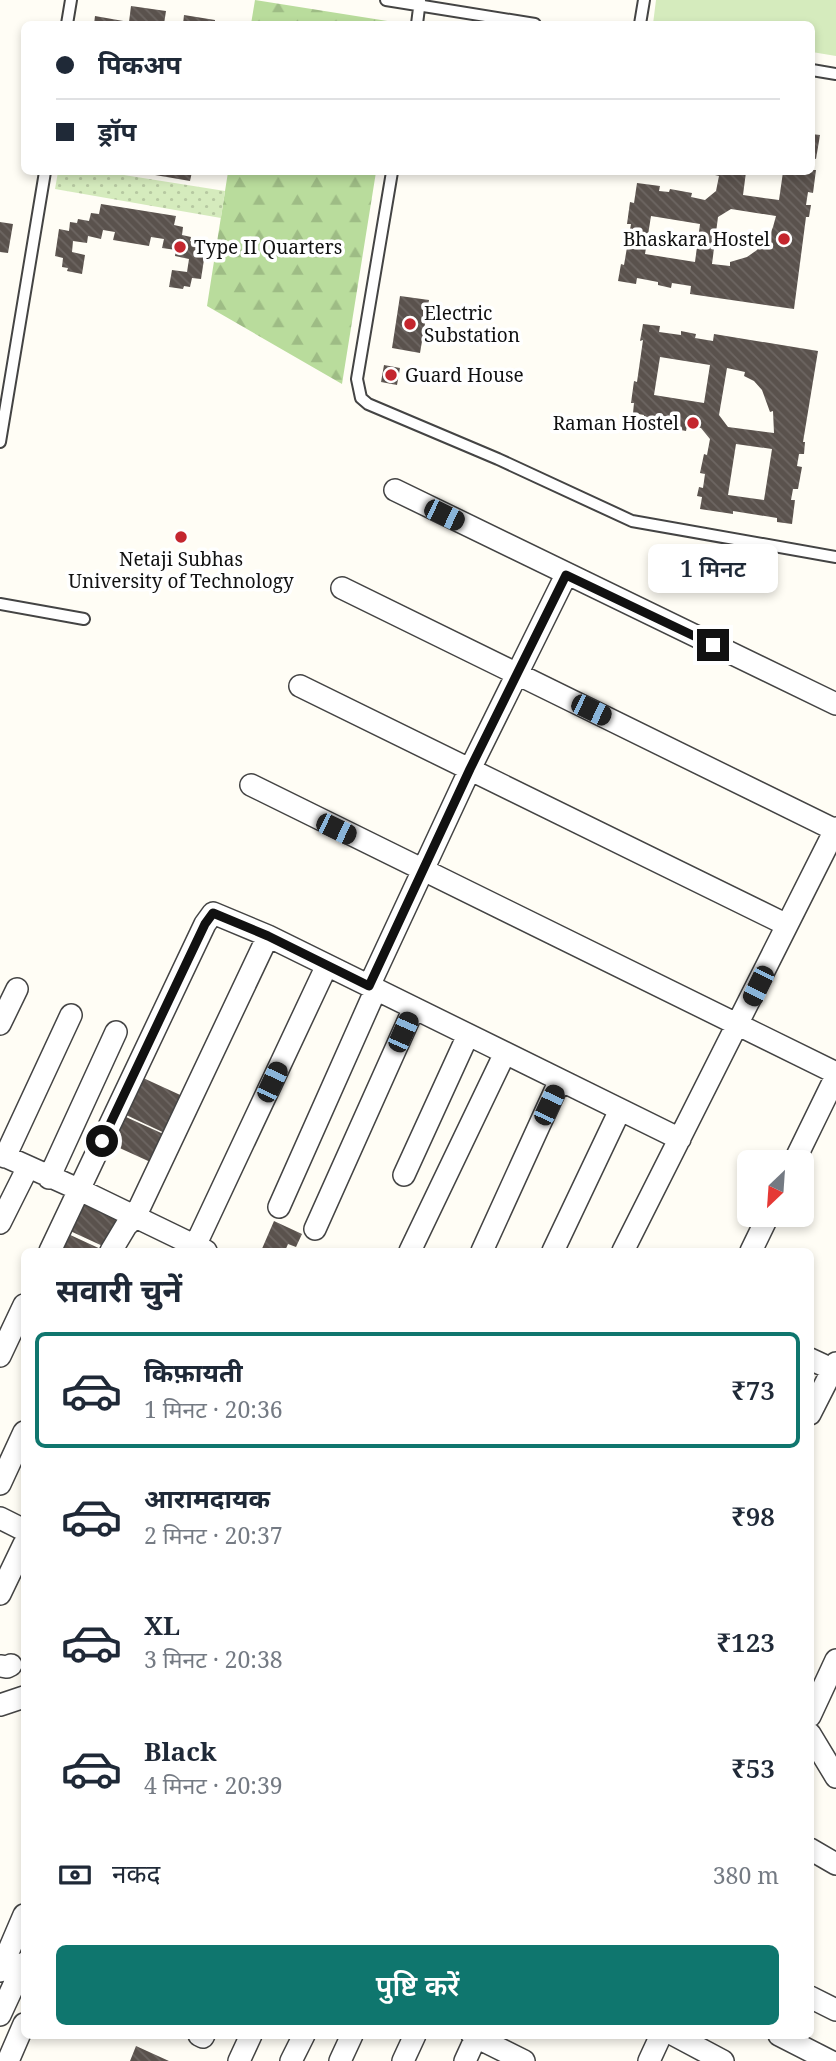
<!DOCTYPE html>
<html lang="hi">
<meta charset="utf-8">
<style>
:root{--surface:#fff;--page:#f2f2f3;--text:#1f2937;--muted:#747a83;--line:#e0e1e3;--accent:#0f766e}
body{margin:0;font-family:"Noto Serif","Noto Sans Devanagari",serif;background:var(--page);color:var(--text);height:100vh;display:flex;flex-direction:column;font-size:26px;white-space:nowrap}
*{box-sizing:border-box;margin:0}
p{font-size:23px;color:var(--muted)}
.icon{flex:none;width:38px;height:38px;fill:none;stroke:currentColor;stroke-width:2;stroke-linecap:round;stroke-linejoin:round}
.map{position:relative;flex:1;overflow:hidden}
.side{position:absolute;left:21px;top:1248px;width:793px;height:791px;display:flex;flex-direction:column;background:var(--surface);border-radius:10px;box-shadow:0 4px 10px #0003}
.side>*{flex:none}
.top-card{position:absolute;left:21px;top:21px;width:794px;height:154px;border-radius:10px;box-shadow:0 4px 10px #0003;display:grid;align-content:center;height:154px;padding:0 35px;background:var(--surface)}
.needle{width:46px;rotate:205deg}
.buttons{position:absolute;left:737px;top:1150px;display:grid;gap:14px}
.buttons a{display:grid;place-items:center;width:77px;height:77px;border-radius:10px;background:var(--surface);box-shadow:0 4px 10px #0003;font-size:35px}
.end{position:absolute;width:32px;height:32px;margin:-16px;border:9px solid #111;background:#fff;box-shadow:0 0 0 4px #fff}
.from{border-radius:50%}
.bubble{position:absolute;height:49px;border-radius:10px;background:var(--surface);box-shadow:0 4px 10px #0003;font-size:23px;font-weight:600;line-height:49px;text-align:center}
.car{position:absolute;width:21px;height:42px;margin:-21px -10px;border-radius:9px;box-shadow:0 0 5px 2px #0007;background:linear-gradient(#222 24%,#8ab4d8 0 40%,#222 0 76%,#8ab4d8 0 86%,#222 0)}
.top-card b{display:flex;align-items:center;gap:24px;height:66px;font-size:26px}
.top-card b+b{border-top:2px solid var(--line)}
.top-card i{width:18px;height:18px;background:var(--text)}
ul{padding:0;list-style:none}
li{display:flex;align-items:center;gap:21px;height:116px;margin:0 14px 10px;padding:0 21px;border:4px solid transparent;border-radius:10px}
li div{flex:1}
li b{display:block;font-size:26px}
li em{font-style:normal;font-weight:600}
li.current{border-color:var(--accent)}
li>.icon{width:63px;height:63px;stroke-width:1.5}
h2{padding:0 35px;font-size:32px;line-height:84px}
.pay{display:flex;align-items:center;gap:18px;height:77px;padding:0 35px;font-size:26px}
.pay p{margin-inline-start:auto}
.action{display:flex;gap:14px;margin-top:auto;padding:14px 35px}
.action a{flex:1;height:80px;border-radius:10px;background:var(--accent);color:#fff;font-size:28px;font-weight:600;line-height:80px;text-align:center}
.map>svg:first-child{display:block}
.grass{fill:#d5ebbd}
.forest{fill:url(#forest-firs)}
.park{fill:url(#park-dots)}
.building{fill:url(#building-back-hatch);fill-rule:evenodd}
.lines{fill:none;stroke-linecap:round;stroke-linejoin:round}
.service-casing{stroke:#444;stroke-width:14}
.minor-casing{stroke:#444;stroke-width:24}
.service{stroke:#fff;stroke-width:10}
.minor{stroke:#fff;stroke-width:21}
.route{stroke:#111;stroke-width:9}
.poi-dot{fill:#c4262e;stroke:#fff;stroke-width:2.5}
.labels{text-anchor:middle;stroke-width:7;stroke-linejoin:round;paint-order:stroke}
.poi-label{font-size:19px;fill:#111;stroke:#fff;text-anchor:start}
</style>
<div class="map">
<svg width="836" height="2061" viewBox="0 0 836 2061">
<defs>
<pattern id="forest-firs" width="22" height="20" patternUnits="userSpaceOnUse" patternTransform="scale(1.75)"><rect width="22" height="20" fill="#b9dc9c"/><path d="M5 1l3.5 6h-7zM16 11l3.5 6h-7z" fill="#9ebc85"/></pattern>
<pattern id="park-dots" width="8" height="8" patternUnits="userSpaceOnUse" patternTransform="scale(1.75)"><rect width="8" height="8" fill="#d5ebbd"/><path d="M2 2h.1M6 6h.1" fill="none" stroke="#b6c8a1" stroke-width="1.8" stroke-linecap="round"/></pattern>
<pattern id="building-back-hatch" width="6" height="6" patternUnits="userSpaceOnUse" patternTransform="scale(1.75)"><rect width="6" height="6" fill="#5a524d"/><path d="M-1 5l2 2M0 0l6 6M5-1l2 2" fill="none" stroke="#6d6662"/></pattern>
</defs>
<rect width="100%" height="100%" fill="#fffdf5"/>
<path class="grass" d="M 656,0 L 836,0 L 836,56 L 812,52 L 812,24 L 653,24 Z"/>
<path class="forest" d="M 255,0 L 400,23 L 399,24 L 251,24 Z
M 228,172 L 376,172 L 342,384 L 207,306 Z"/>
<path class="park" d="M 58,172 L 105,172 L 225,191 L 221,218 L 55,189 Z"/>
<path class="building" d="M 131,6 L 166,11 L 164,24 L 94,24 L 95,16 L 129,22 Z
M 184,15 L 215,20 L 215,24 L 183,24 Z
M 812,134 L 820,135 L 816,159 L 812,158 Z
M 812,170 L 816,170 L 813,193 L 808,192 L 806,205 L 811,205 L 809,217 L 806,217 L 794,309 L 690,294 L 691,286 L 672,283 L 671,288 L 658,285 L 658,282 L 637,278 L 636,284 L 618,281 L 621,264 L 624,265 L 631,224 L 627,224 L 630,202 L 634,203 L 637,183 L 660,186 L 659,191 L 669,192 L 670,189 L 692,193 L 691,197 L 705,200 L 716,191 L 719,176 L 715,175 L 716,172 L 746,172 L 743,195 L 779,200 L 783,172 L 812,172 ZM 731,209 L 776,216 L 773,227 L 769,237 L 766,236 L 757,250 L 747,257 L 730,262 L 730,266 L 712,264 L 718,217 ZM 651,216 L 700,224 L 695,262 L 645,254 Z
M 155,172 L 192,172 L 190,181 L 155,175 Z
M 101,204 L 176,216 L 174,225 L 183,227 L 182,235 L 191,237 L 190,241 L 198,243 L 196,252 L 205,253 L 201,279 L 192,278 L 190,287 L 184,286 L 183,289 L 169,287 L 172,270 L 187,272 L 189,259 L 175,256 L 176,250 L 162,248 L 164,239 L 151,237 L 149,246 L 113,240 L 115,232 L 103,230 L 101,239 L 88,236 L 87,243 L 73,241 L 72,252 L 85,255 L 82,274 L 67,271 L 68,268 L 62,267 L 63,258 L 55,256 L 59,229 L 69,231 L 70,222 L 77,223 L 78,219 L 89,221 L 91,213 L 99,214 Z
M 0,222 L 13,224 L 8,253 L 0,252 Z
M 400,296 L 429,300 L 420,353 L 392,348 Z
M 643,324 L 660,326 L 659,332 L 681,335 L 681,331 L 696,334 L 695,338 L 713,341 L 714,334 L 818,351 L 803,442 L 805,442 L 804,454 L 799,454 L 797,466 L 802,467 L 798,489 L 793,489 L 791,500 L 795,500 L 792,524 L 777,522 L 777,518 L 733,511 L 733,514 L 700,509 L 702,497 L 697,496 L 699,487 L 703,488 L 705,474 L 700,473 L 704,454 L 707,455 L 710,439 L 701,428 L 687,426 L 686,431 L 665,427 L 665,424 L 655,422 L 654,427 L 643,425 L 644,415 L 633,413 L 634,403 L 631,403 L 634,381 L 637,382 L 643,340 L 640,341 ZM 660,357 L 710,365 L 704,403 L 654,395 ZM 727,368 L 745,372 L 744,376 L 754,381 L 762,390 L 770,412 L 773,411 L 774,433 L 728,427 L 719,415 ZM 736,444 L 772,449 L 764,500 L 728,495 Z
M 384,365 L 400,368 L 397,385 L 381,382 Z
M 141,1077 L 189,1099 L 171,1136 L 124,1114 Z
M 126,1117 L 170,1137 L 157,1165 L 113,1145 Z
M 83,1198 L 122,1216 L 107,1248 L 68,1230 Z
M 274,1221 L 302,1234 L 296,1247 L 288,1244 L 285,1251 L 261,1251 Z
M 66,1233 L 105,1251 L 58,1251 Z
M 136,2046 L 169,2061 L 130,2061 Z"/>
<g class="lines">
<g class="service-casing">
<path id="service" d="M 386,0 L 535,24
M 67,24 L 71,0
M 417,24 L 420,0
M 640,24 L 644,0
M 812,70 L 836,74
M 392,172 L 357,379 L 361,398 L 368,404 L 498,459 L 632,521 L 836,557
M 0,442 L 45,172
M 0,604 L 84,619"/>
</g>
<g class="minor-casing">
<path id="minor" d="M 395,490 L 836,704
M 342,588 L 835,830
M 300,686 L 787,925
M 251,785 L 836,1073
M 369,986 L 470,769 L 566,575
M 0,1024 L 17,989
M 0,1154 L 80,1190 L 206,1251
M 5,1157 L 71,1015
M 794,1162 L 836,1076
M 404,1175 L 468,1035
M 49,1178 L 116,1032
M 279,1207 L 376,989
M 0,1223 L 28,1167
M 315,1229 L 414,1008
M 195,1246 L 327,965
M 50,1251 L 205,924 L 213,913 L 268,936 L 680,1139
M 111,1251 L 126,1226 L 135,1217 L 268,936
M 410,1251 L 505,1053
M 482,1251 L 560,1080
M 553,1251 L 620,1110
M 623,1251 L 836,828
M 751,1251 L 769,1214
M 0,1356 L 24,1305
M 810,1359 L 836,1371
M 810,1414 L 836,1363
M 0,1484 L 24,1432
M 0,1518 L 24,1530
M 0,1594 L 24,1544
M 0,1666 L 7,1667 L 11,1665
M 0,1705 L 24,1697
M 810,1716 L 836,1660
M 810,1734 L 836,1777
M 810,1849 L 836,1864
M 0,1971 L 24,1915
M 810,1997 L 836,2010
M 0,2015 L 24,1963
M 199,2035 L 203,2037 L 204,2035
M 472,2035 L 524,2061
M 674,2035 L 723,2061
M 779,2035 L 830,2061
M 8,2061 L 24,2024
M 239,2061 L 251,2035
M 291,2061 L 304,2035
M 340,2061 L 352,2035
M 403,2061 L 415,2035
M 465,2061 L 476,2037
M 649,2061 L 661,2035"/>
</g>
<use href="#service" class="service"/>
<use href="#minor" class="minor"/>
</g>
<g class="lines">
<path class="route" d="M 102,1141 L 205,924 L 213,913 L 268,936 L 369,986 L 470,769 L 566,575 L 713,645"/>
</g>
<g class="poi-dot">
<circle cx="784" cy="239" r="7"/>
<circle cx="180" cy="247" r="7"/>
<circle cx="410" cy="324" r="7"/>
<circle cx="391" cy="375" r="7"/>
<circle cx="693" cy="423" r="7"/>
<circle cx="181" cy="537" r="7"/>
</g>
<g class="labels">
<g class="poi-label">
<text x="770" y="246" text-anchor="end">Bhaskara Hostel</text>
<text x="194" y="254">Type II Quarters</text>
<text x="424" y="320">Electric<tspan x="424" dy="22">Substation</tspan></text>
<text x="405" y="382">Guard House</text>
<text x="679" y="430" text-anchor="end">Raman Hostel</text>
<text x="181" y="566" text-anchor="middle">Netaji Subhas<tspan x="181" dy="22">University of Technology</tspan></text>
</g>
</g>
</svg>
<div class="buttons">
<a><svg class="needle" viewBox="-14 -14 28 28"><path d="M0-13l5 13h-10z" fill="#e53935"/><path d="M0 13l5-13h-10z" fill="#747a83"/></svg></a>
</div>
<i class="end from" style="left:102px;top:1141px"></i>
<i class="end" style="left:713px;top:645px"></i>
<div class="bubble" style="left:648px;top:544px;width:130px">1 मिनट</div>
<i class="car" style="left:444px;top:515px;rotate:116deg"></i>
<i class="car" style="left:591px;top:710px;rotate:116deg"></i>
<i class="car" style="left:336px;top:829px;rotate:116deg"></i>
<i class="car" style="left:758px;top:986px;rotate:206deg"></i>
<i class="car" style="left:403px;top:1032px;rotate:24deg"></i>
<i class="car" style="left:272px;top:1082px;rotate:25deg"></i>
<i class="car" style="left:549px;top:1105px;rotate:25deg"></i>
<div class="top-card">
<b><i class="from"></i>पिकअप</b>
<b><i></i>ड्रॉप</b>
</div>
<section class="side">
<h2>सवारी चुनें</h2>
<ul>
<li class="current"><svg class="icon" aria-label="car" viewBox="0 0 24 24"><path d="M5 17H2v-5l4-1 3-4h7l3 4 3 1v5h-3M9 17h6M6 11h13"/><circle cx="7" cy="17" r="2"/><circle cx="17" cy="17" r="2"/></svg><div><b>किफ़ायती</b><p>1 मिनट · 20:36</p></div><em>₹73</em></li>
<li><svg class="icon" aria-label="car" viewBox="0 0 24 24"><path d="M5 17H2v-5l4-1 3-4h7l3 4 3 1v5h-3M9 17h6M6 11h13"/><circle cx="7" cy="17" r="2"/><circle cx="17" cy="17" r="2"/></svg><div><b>आरामदायक</b><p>2 मिनट · 20:37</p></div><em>₹98</em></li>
<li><svg class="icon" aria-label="car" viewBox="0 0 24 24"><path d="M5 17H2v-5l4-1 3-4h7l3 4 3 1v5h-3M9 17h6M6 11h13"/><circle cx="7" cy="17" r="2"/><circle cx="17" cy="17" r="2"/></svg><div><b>XL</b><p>3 मिनट · 20:38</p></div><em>₹123</em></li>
<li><svg class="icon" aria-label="car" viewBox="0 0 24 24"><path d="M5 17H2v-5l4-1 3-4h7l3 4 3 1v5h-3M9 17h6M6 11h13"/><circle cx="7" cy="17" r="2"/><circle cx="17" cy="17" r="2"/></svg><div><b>Black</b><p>4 मिनट · 20:39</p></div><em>₹53</em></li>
</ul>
<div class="pay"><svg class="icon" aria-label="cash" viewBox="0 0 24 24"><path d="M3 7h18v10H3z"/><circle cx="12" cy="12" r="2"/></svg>नकद<p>380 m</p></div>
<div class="action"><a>पुष्टि करें</a></div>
</section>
</div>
